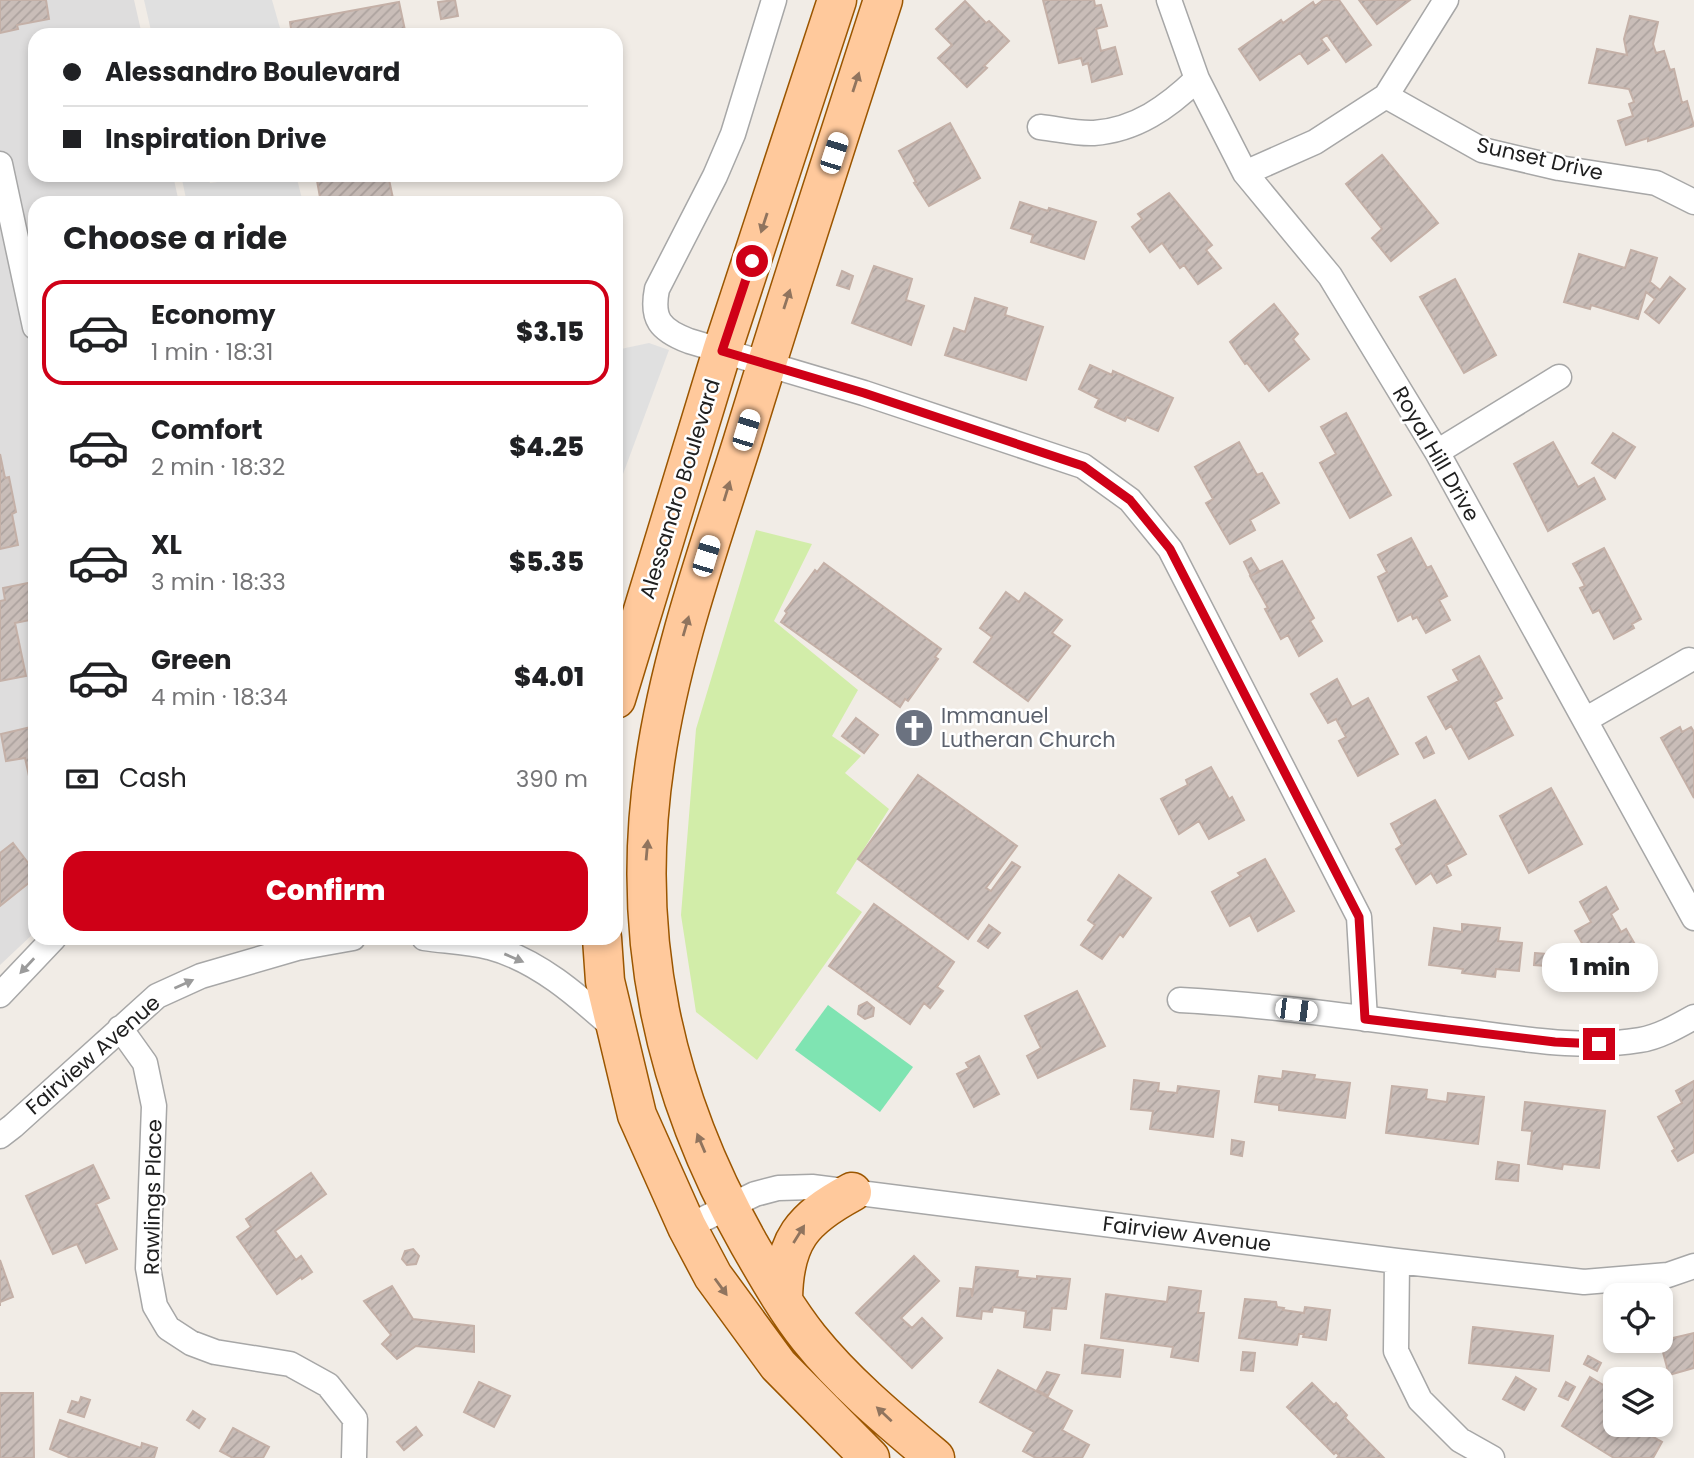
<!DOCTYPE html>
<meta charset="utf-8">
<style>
:root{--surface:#fff;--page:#f6f6f6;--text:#202124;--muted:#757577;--line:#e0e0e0;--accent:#cf0017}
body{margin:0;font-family:Poppins,sans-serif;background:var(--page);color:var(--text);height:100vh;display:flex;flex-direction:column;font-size:26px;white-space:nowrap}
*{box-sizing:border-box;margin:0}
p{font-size:23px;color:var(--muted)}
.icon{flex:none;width:38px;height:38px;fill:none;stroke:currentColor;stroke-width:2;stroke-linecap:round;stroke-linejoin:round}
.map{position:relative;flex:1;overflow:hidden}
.drawer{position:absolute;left:28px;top:196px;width:595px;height:749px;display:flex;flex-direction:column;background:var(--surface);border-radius:21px;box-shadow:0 4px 10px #0003}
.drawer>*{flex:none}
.guide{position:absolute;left:28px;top:28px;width:595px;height:154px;border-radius:21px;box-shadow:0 4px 10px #0003;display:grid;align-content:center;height:154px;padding:0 35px;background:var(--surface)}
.fabs{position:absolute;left:1603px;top:1283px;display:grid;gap:14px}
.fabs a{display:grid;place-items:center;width:70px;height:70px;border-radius:14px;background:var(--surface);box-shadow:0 4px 10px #0003;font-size:35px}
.end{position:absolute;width:32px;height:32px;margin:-16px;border:9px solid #cf0017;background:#fff;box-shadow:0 0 0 4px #fff}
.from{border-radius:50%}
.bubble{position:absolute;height:49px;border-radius:21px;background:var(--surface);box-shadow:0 4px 10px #0003;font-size:23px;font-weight:800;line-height:49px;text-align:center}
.car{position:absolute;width:21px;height:42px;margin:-21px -10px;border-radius:9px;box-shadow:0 0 5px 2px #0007;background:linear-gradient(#fff 24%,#345 0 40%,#fff 0 76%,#345 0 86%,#fff 0)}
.guide b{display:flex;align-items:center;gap:24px;height:66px;font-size:26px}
.guide b+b{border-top:2px solid var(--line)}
.guide i{width:18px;height:18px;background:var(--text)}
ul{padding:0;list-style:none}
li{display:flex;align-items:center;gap:21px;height:105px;margin:0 14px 10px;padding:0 21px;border:4px solid transparent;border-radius:21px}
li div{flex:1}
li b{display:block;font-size:26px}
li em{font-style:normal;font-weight:800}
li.active{border-color:var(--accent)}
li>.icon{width:63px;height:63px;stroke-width:1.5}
h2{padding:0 35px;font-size:32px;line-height:84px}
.pay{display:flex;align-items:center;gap:18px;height:77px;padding:0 35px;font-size:26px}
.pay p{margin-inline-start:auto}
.cta{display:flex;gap:14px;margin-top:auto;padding:14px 35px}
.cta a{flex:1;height:80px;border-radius:21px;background:var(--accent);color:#fff;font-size:28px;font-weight:800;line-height:80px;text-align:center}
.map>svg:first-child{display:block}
.residential{fill:#dedddd}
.grass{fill:#d2eda9}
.pitch{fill:#7fe4b2}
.parking{fill:#e0e0e0}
.building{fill:url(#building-hatch);stroke:#c4b0a7;stroke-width:2}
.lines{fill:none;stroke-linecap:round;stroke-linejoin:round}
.street-casing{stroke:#a7a7a7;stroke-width:27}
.primary-casing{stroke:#9b5600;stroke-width:41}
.street{stroke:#fff;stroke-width:24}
.primary{stroke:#ffc99c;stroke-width:38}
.oneway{fill:#90745e}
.oneway2{fill:#9b9b9b}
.route{stroke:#cf0017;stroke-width:9}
.labels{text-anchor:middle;stroke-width:5;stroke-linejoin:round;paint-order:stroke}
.street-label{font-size:21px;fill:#202020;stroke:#fff}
.worship-label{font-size:21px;fill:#5b616d;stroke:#fff;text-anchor:start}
</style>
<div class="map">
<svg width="1694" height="1458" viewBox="0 0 1694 1458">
<defs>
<pattern id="building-hatch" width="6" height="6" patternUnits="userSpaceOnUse" patternTransform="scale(1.75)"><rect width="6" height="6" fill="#c9bdb8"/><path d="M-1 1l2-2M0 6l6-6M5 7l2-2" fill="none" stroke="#aca29e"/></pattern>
</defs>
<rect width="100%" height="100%" fill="#f1ece6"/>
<path class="residential" d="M 0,0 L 134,0 L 142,35 L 35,35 L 35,175 L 173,175 L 179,203 L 35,203 L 35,932 L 0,965 Z"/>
<path class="grass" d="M 756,530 L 812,544 L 774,621 L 858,690 L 832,736 L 861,756 L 845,773 L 889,809 L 836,893 L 862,912 L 757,1060 L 696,1012 L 681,915 L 696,729 Z"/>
<path class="pitch" d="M 828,1005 L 913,1067 L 880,1112 L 795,1050 Z"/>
<path class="parking" d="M 144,0 L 272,0 L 282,35 L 152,35 Z
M 181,175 L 208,175 L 210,183 L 270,175 L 296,175 L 303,203 L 187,203 Z
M 649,343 L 669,350 L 616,493 L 616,350 Z"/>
<path class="building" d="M 0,0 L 46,0 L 49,19 L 17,25 L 18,29 L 0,33 Z
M 455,0 L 458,16 L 441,19 L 438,2 Z
M 1043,0 L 1094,0 L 1095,6 L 1101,5 L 1107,26 L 1096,29 L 1101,51 L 1115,47 L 1122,74 L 1092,82 L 1088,63 L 1083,65 L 1081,58 L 1059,63 Z
M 1323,0 L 1339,0 L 1371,45 L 1346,62 L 1327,35 L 1321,39 L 1329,50 L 1308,64 L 1300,53 L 1260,80 L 1239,49 L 1281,20 L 1283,23 L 1313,2 L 1315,6 Z
M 1359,0 L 1410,0 L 1377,24 Z
M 965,1 L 986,23 L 989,21 L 1009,41 L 984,66 L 987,68 L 967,87 L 938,58 L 952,45 L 936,29 Z
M 399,2 L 406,35 L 292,35 L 290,22 Z
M 1630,16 L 1658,22 L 1653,44 L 1656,53 L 1664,51 L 1670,70 L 1674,69 L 1682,103 L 1687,101 L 1694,126 L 1648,141 L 1648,138 L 1626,145 L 1618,121 L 1633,116 L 1629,104 L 1634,102 L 1629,89 L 1589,83 L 1597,49 L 1627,55 L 1624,39 Z
M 950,123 L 980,178 L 929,206 L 914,183 L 916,182 L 899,151 Z
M 1382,155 L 1438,223 L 1391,261 L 1372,238 L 1382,229 L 1346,184 Z
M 316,175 L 388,175 L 394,203 L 321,203 Z
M 1169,193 L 1212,245 L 1206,250 L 1221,268 L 1198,284 L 1184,265 L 1180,268 L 1162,243 L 1150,252 L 1132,227 L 1142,219 L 1138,214 Z
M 1020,202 L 1048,211 L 1049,208 L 1096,222 L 1084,259 L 1031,242 L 1033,235 L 1011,228 Z
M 1631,250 L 1657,258 L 1650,282 L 1660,290 L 1670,277 L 1685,289 L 1659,323 L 1645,312 L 1655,299 L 1646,292 L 1638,319 L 1591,305 L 1590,309 L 1564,302 L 1579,254 L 1625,268 Z
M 874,266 L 912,279 L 906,300 L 924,306 L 911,345 L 852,323 Z
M 842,271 L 853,276 L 849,289 L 837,285 Z
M 1455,279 L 1496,355 L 1464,373 L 1420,297 Z
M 975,298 L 1007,308 L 1005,315 L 1043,327 L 1026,380 L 945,355 L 954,328 L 965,332 Z
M 1274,304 L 1298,334 L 1293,339 L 1309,359 L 1269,391 L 1247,363 L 1245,364 L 1230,342 Z
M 1090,365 L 1112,375 L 1113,371 L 1173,398 L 1158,431 L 1127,417 L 1125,421 L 1095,407 L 1099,399 L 1079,389 Z
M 1346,413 L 1391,495 L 1350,518 L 1320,463 L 1336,454 L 1321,427 Z
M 1613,433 L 1635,447 L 1615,478 L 1592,463 Z
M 1239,442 L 1257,475 L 1262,473 L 1279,503 L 1250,520 L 1255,530 L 1230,544 L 1206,503 L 1213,499 L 1195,467 Z
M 1553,442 L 1578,487 L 1594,478 L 1605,499 L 1548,531 L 1514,464 Z
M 0,454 L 5,478 L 9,477 L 16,512 L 12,514 L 18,545 L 0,549 Z
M 1411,538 L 1427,568 L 1431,566 L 1447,596 L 1439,600 L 1450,620 L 1426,633 L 1417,617 L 1413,619 L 1411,614 L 1398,621 L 1378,577 L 1387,572 L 1378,555 Z
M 1604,548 L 1641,619 L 1632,624 L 1634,628 L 1614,639 L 1599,610 L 1593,613 L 1580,588 L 1585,586 L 1573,564 Z
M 1251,558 L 1259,571 L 1251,576 L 1244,562 Z
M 1282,561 L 1314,618 L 1310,621 L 1322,641 L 1299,656 L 1288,635 L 1281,639 L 1265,609 L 1268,608 L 1250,576 Z
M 824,563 L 941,649 L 935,657 L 938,659 L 908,701 L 905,699 L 900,707 L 781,622 L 787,613 L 785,611 L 815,570 L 817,572 Z
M 33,582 L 35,619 L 15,623 L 26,676 L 0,681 L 0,601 L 5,600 L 3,588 Z
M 1006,592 L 1019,602 L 1025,593 L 1062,620 L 1052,633 L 1070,646 L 1028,701 L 974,662 L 992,637 L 980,628 Z
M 1479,656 L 1502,698 L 1495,702 L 1513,735 L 1469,759 L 1451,726 L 1446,729 L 1428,697 L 1459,681 L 1453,670 Z
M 1337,679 L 1352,707 L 1368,698 L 1398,754 L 1358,776 L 1339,741 L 1346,737 L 1336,719 L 1328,723 L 1311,694 Z
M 856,718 L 878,735 L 864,753 L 842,736 Z
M 35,726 L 35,785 L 31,785 L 25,758 L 6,761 L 1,734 Z
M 1680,727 L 1682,732 L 1691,727 L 1694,732 L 1694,798 L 1661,738 Z
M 1426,737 L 1434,753 L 1424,758 L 1416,743 Z
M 1211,767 L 1229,799 L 1232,797 L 1244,820 L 1209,839 L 1199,821 L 1179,834 L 1161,799 L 1188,785 L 1186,780 Z
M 918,775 L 1017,846 L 986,888 L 991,891 L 1012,862 L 1020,867 L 968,939 L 858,859 Z
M 1551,788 L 1582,844 L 1529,873 L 1500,816 Z
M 1435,800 L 1466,854 L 1446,865 L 1451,875 L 1437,883 L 1431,873 L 1416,884 L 1396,849 L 1402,845 L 1391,824 Z
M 13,843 L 35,872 L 35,878 L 0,906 L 0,853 Z
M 1265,859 L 1294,911 L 1258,931 L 1250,915 L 1230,926 L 1212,892 L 1241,876 L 1238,873 Z
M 1119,875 L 1151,898 L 1123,937 L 1120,934 L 1102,959 L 1081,945 L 1095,925 L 1088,920 Z
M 1606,887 L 1618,909 L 1611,914 L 1621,932 L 1626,929 L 1647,965 L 1637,970 L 1635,968 L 1606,985 L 1575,931 L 1591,922 L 1580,902 Z
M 874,904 L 954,962 L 937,987 L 943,991 L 930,1008 L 924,1003 L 910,1024 L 829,966 Z
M 1462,924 L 1500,928 L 1498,941 L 1522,943 L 1519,971 L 1496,969 L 1495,977 L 1462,973 L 1463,969 L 1429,965 L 1434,928 L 1462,932 Z
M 989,925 L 1000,933 L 988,948 L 978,941 Z
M 1535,953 L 1547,954 L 1546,966 L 1534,965 Z
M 1077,991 L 1105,1046 L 1038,1078 L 1027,1056 L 1041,1048 L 1025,1016 Z
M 867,1002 L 874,1008 L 873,1016 L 865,1019 L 858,1014 L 859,1006 Z
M 979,1056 L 999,1094 L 974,1107 L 957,1074 L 969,1068 L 966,1063 Z
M 1283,1071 L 1315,1075 L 1314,1079 L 1350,1083 L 1345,1118 L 1279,1110 L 1279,1105 L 1255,1102 L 1259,1076 L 1282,1079 Z
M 1134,1080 L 1159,1083 L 1158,1091 L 1177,1093 L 1178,1086 L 1219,1091 L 1213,1137 L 1150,1129 L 1153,1111 L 1131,1109 Z
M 1694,1081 L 1694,1152 L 1678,1161 L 1672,1151 L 1675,1149 L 1658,1117 L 1682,1103 L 1676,1091 Z
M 1392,1086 L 1427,1090 L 1426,1099 L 1447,1102 L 1448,1093 L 1484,1097 L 1478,1144 L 1386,1133 Z
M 1525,1102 L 1605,1111 L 1599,1168 L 1563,1164 L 1562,1169 L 1528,1164 L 1532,1131 L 1522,1130 Z
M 1232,1140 L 1244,1142 L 1242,1156 L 1231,1154 Z
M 1498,1162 L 1519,1165 L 1518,1181 L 1496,1179 Z
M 93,1165 L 109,1198 L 96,1204 L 117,1249 L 86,1263 L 77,1244 L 53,1254 L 26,1196 Z
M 311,1173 L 326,1194 L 275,1231 L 296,1260 L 301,1256 L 312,1272 L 302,1279 L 301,1277 L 277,1294 L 237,1237 L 251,1227 L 246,1219 Z
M 413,1249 L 419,1256 L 416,1264 L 407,1265 L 402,1259 L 405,1251 Z
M 914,1256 L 939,1281 L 901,1318 L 912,1328 L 922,1318 L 942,1338 L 912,1368 L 856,1313 Z
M 0,1260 L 13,1297 L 0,1302 L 0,1306 Z
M 976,1267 L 1018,1271 L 1017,1277 L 1037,1279 L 1037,1276 L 1070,1279 L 1066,1309 L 1052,1308 L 1050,1330 L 1024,1327 L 1026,1311 L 993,1307 L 992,1312 L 982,1311 L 981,1319 L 957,1316 L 960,1288 L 971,1289 L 972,1297 Z
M 392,1286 L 413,1319 L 474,1326 L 474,1352 L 416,1346 L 397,1359 L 382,1344 L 391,1335 L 364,1301 Z
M 1169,1287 L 1201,1291 L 1198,1313 L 1204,1313 L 1198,1361 L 1171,1357 L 1173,1347 L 1101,1338 L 1106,1294 L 1167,1302 Z
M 1245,1299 L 1276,1302 L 1277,1307 L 1284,1308 L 1283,1310 L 1304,1313 L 1305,1307 L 1330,1310 L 1326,1340 L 1303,1337 L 1304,1334 L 1299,1334 L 1297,1345 L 1239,1338 Z
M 1473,1327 L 1553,1336 L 1549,1371 L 1469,1363 Z
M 1694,1333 L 1694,1368 L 1669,1375 L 1660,1341 Z
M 1085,1345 L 1123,1350 L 1120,1377 L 1082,1373 Z
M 1243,1352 L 1255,1353 L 1253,1371 L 1241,1370 Z
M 1588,1356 L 1601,1363 L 1597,1371 L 1584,1364 Z
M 998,1370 L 1072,1411 L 1062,1430 L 1089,1445 L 1082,1458 L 1036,1458 L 1023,1451 L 1034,1432 L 980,1402 Z
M 1047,1372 L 1059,1375 L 1048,1396 L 1037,1390 Z
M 1516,1377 L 1536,1389 L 1524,1410 L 1503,1399 Z
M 1590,1377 L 1615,1392 L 1615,1409 L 1612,1414 L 1615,1416 L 1615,1424 L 1630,1424 L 1662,1442 L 1653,1458 L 1614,1458 L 1562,1426 Z
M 479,1382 L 510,1396 L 494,1427 L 464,1412 Z
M 1566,1382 L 1575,1387 L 1568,1400 L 1559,1396 Z
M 1312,1383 L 1334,1405 L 1336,1403 L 1347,1415 L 1345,1418 L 1384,1458 L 1337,1458 L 1339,1456 L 1336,1452 L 1334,1454 L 1287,1407 Z
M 0,1393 L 33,1393 L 34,1458 L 0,1458 Z
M 81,1397 L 90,1400 L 84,1417 L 68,1412 L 72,1401 L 79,1403 Z
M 193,1411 L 205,1419 L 199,1428 L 187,1420 Z
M 60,1420 L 141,1448 L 142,1443 L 157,1448 L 154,1458 L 71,1458 L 50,1449 Z
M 416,1427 L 422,1435 L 404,1450 L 397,1442 Z
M 233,1428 L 269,1447 L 263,1458 L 233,1458 L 220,1451 Z"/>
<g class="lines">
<g class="street-casing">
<path id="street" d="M 774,0 L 733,134 L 715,176 L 657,289 C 651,319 660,330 689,341 L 864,393 L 1083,466 L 1130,500 L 1170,549 L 1359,917 L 1365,1019
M 1169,0 L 1197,79 L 1245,173 L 1330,276 L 1437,452 L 1694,918
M 1386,96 L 1446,0
M 1040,127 C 1058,129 1077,134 1094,133 C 1136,130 1168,107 1197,79
M 0,164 L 35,327
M 1245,173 L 1315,142 L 1386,96 L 1482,150 L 1559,168 L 1656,183 L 1694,202
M 1437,452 L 1559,377
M 1585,720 L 1689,660
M 424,938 C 445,941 468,942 489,947 C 538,960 578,996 615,1029
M 0,995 L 54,938
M 1180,1000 C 1274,1005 1367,1019 1461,1031 C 1519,1038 1581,1050 1640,1040 C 1659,1037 1678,1026 1694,1017
M 120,1028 L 145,1063 L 154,1106 L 148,1268 L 155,1306 L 168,1328 L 191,1343 L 215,1352 L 290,1364 L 328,1385 L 355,1419 L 354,1458
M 0,1136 L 13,1126 L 157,996 L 201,976 L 297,948 L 353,938
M 687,1227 L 755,1194 L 778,1188 L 812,1187 L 1397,1261 L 1584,1282 L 1668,1275 L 1694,1266
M 1397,1261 L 1396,1351 L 1420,1400 L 1460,1440 L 1492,1458"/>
</g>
<g class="primary-casing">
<path id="primary" d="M 883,0 C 836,146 788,293 743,440 C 710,545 671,652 655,762 C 629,935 663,1092 749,1244 C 767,1275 786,1309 809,1338 C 845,1383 891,1421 935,1458
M 616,699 L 722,351 L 837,0
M 602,938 L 605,981 L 637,1115 L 687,1227 L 713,1276 L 778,1365 L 870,1458
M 783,1299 C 784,1240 802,1219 852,1192"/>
</g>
<use href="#street" class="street"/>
<use href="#primary" class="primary"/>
</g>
<defs><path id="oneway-solid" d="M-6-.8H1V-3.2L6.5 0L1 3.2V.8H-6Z" transform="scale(1.75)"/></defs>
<g class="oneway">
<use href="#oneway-solid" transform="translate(856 82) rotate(-72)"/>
<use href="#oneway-solid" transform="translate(764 223) rotate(108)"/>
<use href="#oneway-solid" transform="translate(787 299) rotate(-72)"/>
<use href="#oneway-solid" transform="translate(727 491) rotate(-73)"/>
<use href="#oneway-solid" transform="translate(686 626) rotate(-74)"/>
<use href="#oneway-solid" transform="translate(647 850) rotate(-85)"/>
<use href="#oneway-solid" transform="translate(701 1143) rotate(-113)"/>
<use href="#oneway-solid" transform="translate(799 1234) rotate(-58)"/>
<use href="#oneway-solid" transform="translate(721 1287) rotate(54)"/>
<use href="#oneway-solid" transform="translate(884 1414) rotate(-137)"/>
</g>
<g class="oneway2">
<use href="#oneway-solid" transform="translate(514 958) rotate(23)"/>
<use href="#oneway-solid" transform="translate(27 966) rotate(133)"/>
<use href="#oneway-solid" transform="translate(184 984) rotate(-24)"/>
</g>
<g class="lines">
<path class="route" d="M 752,261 L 722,351 L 864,393 L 1083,466 L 1130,500 L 1170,549 L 1359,917 L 1365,1019 L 1555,1042 L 1599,1044"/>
</g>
<defs>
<g id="church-disc" transform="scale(2.0125)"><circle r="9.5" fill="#6b7280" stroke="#fff"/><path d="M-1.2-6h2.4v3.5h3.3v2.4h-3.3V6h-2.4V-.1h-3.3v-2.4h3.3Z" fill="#fff"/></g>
</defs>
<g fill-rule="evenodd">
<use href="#church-disc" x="914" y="728"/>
</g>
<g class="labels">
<g class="street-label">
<text transform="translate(1540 159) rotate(13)" y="7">Sunset Drive</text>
<text transform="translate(1436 454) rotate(60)" y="7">Royal Hill Drive</text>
<text transform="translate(680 489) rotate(-73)" y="7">Alessandro Boulevard</text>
<text transform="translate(93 1055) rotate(-41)" y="7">Fairview Avenue</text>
<text transform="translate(153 1197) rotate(-89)" y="7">Rawlings Place</text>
<text transform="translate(1187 1234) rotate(7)" y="7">Fairview Avenue</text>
</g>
<g class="worship-label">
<text x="941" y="723">Immanuel<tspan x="941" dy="24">Lutheran Church</tspan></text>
</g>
</g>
</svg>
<div class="fabs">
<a><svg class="icon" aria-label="locate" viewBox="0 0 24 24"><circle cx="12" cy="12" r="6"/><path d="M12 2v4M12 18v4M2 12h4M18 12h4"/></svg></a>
<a><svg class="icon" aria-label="layers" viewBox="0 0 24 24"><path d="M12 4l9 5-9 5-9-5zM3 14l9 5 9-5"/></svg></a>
</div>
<i class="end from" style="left:752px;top:261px"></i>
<i class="end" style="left:1599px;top:1044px"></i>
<div class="bubble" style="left:1542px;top:943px;width:116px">1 min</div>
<i class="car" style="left:834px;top:153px;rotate:18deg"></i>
<i class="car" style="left:746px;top:430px;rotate:17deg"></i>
<i class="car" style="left:706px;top:556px;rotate:17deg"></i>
<i class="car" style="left:1296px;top:1010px;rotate:97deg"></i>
<div class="guide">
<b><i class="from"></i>Alessandro Boulevard</b>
<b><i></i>Inspiration Drive</b>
</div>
<section class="drawer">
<h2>Choose a ride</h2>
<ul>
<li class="active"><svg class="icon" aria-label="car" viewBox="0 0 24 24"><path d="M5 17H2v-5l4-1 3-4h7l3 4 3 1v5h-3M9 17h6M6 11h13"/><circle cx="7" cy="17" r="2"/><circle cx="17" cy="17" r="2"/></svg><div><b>Economy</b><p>1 min · 18:31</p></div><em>$3.15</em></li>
<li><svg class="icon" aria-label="car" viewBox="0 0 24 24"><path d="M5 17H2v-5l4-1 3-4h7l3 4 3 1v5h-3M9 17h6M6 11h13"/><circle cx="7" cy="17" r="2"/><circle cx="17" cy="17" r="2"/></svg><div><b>Comfort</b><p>2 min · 18:32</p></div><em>$4.25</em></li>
<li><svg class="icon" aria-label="car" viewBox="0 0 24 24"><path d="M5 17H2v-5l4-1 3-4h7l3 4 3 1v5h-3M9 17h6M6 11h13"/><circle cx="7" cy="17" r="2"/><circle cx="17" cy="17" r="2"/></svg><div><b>XL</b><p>3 min · 18:33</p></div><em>$5.35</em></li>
<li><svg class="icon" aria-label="car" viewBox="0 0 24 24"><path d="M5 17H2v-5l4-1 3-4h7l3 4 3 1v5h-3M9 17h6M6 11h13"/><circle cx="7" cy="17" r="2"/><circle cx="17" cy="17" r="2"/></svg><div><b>Green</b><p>4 min · 18:34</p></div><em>$4.01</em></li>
</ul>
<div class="pay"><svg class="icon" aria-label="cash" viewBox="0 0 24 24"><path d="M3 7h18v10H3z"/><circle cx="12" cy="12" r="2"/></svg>Cash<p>390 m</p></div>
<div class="cta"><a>Confirm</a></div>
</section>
</div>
